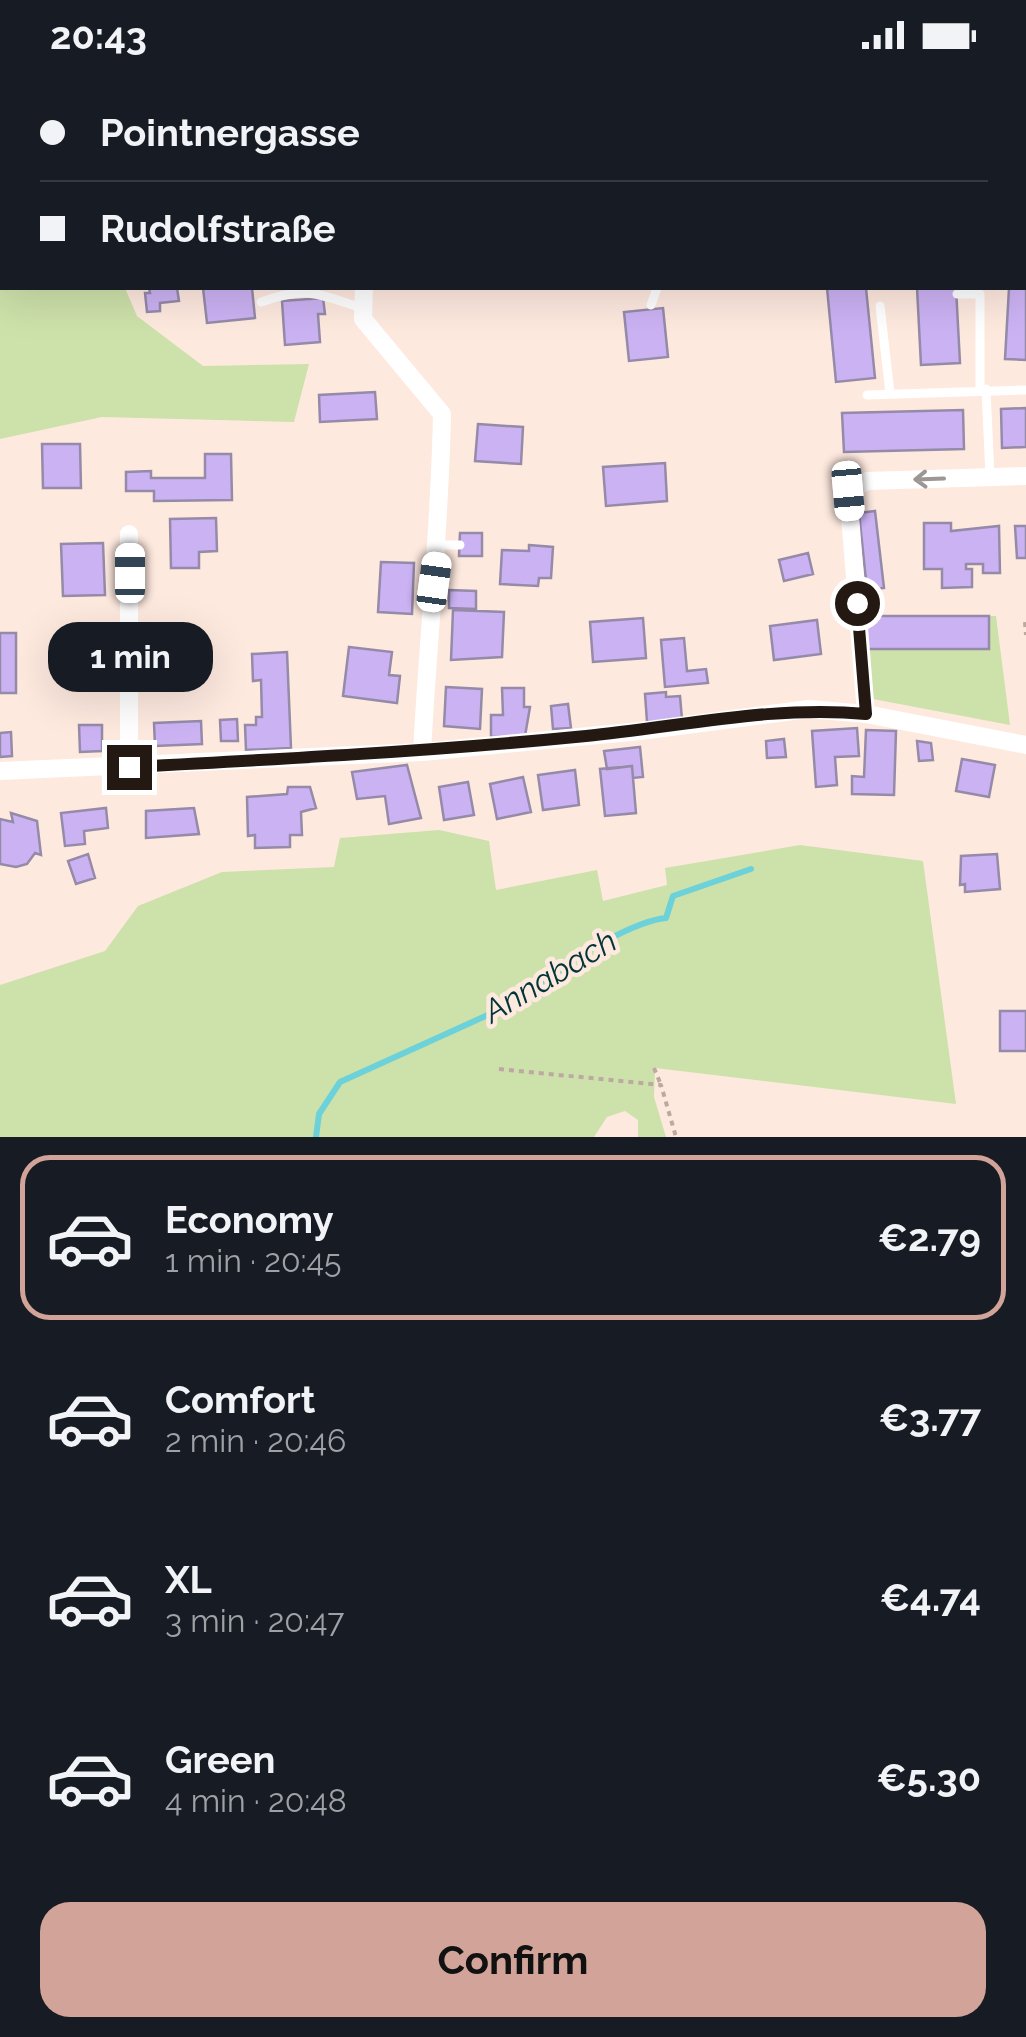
<!DOCTYPE html>
<meta charset="utf-8">
<style>
:root{--surface:#171b24;--page:#242831;--text:#f1f3f6;--muted:#9ea1a6;--line:#363941;--accent:#d2a398}
body{margin:0;font-family:Raleway,sans-serif;background:var(--page);color:var(--text);height:100vh;display:flex;flex-direction:column;font-size:38px;white-space:nowrap}
*{box-sizing:border-box;margin:0}
p{font-size:32px;color:var(--muted)}
.icon{flex:none;width:55px;height:55px;fill:none;stroke:currentColor;stroke-width:2;stroke-linecap:round;stroke-linejoin:round}
.map{position:relative;height:1067px;overflow:hidden}
.panel{display:flex;flex-direction:column;background:var(--surface);flex:1}
.panel>*{flex:none}
.guide{position:absolute;left:0px;top:0px;width:1028px;height:220px;box-shadow:0 10px 40px #0002;display:grid;align-content:center;height:220px;padding:0 40px;background:var(--surface)}
.end{position:absolute;width:45px;height:45px;margin:-22px;border:12px solid #241812;background:#fff;box-shadow:0 0 0 5px #fff}
.from{border-radius:50%}
.bubble{position:absolute;height:70px;border-radius:30px;background:var(--surface);box-shadow:0 10px 40px #0002;font-size:32px;font-weight:700;line-height:70px;text-align:center}
.car{position:absolute;width:30px;height:60px;margin:-30px -15px;border-radius:12px;box-shadow:0 0 8px 2px #0007;background:linear-gradient(#fff 24%,#345 0 40%,#fff 0 76%,#345 0 86%,#fff 0)}
.guide b{display:flex;align-items:center;gap:35px;height:95px;font-size:38px}
.guide b+b{border-top:2px solid var(--line)}
.guide i{width:25px;height:25px;background:var(--text)}
ul{padding:18px 0 0;list-style:none}
li{display:flex;align-items:center;gap:30px;height:165px;margin:0 20px 15px;padding:0 20px;border:5px solid transparent;border-radius:30px}
li div{flex:1}
li b{display:block;font-size:38px}
li em{font-style:normal;font-weight:700}
li.selected{border-color:var(--accent)}
li>.icon{width:90px;height:90px;stroke-width:1.5}
.action{display:flex;gap:20px;margin-top:auto;padding:20px 40px}
.action a{flex:1;height:115px;border-radius:30px;background:var(--accent);color:#111;font-size:40px;font-weight:700;line-height:115px;text-align:center}
.status{display:flex;justify-content:space-between;align-items:center;height:70px;padding:0 50px;background:var(--surface);direction:ltr}
.status svg{height:28px;fill:currentColor}
.map>svg:first-child{display:block}
.green{fill:#cde1aa}
.lines{fill:none;stroke-linecap:round;stroke-linejoin:round}
.stream{stroke:#6cd1d9;stroke-width:6}
.building{fill:#cbb2f3;stroke:#958aa8;stroke-width:2.5}
.path{stroke:#bcaaa1;stroke-width:4;stroke-dasharray:5 5;stroke-linecap:butt}
.service{stroke:#fff;stroke-width:9}
.minor{stroke:#fff;stroke-width:18}
.oneway{stroke:#9c9794}
.route{stroke:#241812;stroke-width:12}
.labels{text-anchor:middle;stroke-width:9;stroke-linejoin:round;paint-order:stroke}
.water-label{font-size:32px;font-style:italic;fill:#013538;stroke:#fee9df}
</style>
<div class="status"><b>20:43</b><svg viewBox="0 0 49 12"><path d="M0 12V9h3v3zM5 12V6h3v6zM10 12V3h3v9zM15 12V0h3v12zM26 1h20v11H26zM47 4h2v5h-2z"/></svg></div>
<div class="map">
<svg width="1026" height="1067" viewBox="0 0 1026 1067">
<rect width="100%" height="100%" fill="#fee9df"/>
<path class="green" d="M 0,135 L 2,218 L 125,218 L 137,246 L 203,296 L 309,294 L 294,352 L 102,347 L 0,369 Z
M 989,546 L 996,546 L 1010,655 L 873,629 L 864,579 L 989,578 Z
M 439,760 L 489,771 L 496,820 L 597,800 L 603,831 L 667,815 L 665,798 L 800,775 L 923,791 L 956,1034 L 655,998 L 654,1027 L 666,1067 L 638,1067 L 638,1050 L 625,1041 L 607,1047 L 594,1067 L 0,1067 L 0,915 L 105,881 L 138,836 L 222,802 L 334,797 L 340,768 Z"/>
<g class="lines">
<path class="stream" d="M 907,2 L 908,0
M 316,1067 L 319,1044 L 340,1012 L 512,934 C 533,908 541,918 556,904 C 578,884 636,851 666,848 L 673,826 L 751,799"/>
</g>
<path class="building" d="M 1026,184 L 1026,290 L 1005,289 L 1009,218 L 1025,218 Z
M 149,218 L 177,218 L 179,231 L 160,233 L 160,241 L 147,242 L 145,223 L 150,223 Z
M 203,218 L 252,218 L 255,248 L 207,253 Z
M 827,218 L 866,218 L 875,308 L 836,312 Z
M 917,218 L 956,218 L 960,293 L 921,295 Z
M 323,228 L 325,244 L 318,244 L 320,272 L 285,275 L 282,231 Z
M 663,238 L 668,287 L 629,291 L 624,242 Z
M 375,322 L 377,349 L 320,352 L 319,325 Z
M 1026,338 L 1026,377 L 1002,378 L 1001,339 Z
M 963,340 L 964,379 L 844,382 L 842,343 Z
M 478,354 L 523,357 L 521,394 L 475,391 Z
M 42,374 L 80,374 L 81,418 L 43,418 Z
M 205,384 L 231,384 L 232,430 L 154,431 L 154,421 L 126,421 L 126,402 L 151,401 L 151,408 L 205,408 Z
M 665,393 L 667,431 L 606,436 L 603,397 Z
M 875,441 L 884,518 L 867,520 L 859,443 Z
M 216,448 L 217,481 L 199,482 L 199,498 L 171,498 L 170,449 Z
M 924,453 L 951,453 L 951,461 L 999,456 L 1000,503 L 983,503 L 983,494 L 966,494 L 966,499 L 972,499 L 972,517 L 942,518 L 942,499 L 924,499 Z
M 1015,456 L 1026,456 L 1026,488 L 1017,488 Z
M 460,463 L 482,463 L 482,486 L 459,486 Z
M 103,473 L 105,525 L 63,526 L 61,474 Z
M 529,475 L 553,477 L 551,508 L 539,508 L 538,516 L 500,514 L 502,480 L 529,481 Z
M 808,483 L 813,504 L 784,511 L 779,490 Z
M 381,492 L 414,493 L 412,544 L 378,542 Z
M 449,520 L 476,521 L 476,539 L 449,538 Z
M 453,540 L 504,542 L 502,587 L 451,590 Z
M 864,546 L 989,546 L 989,579 L 864,579 Z
M 643,548 L 646,588 L 593,592 L 590,552 Z
M 817,550 L 821,584 L 774,590 L 770,556 Z
M 0,563 L 16,563 L 16,623 L 0,623 Z
M 684,568 L 687,601 L 706,599 L 708,613 L 665,617 L 661,570 Z
M 104,570 L 106,618 L 70,620 L 68,580 L 80,580 L 79,571 Z
M 349,577 L 392,582 L 389,605 L 400,606 L 397,633 L 343,626 Z
M 287,582 L 291,678 L 246,680 L 245,655 L 256,655 L 256,647 L 262,647 L 261,610 L 253,611 L 252,584 Z
M 446,617 L 482,619 L 480,659 L 444,656 Z
M 502,618 L 524,618 L 524,637 L 530,637 L 525,666 L 491,667 L 491,645 L 503,645 Z
M 666,622 L 666,627 L 680,626 L 682,649 L 647,652 L 645,624 Z
M 568,634 L 571,658 L 553,659 L 551,636 Z
M 237,649 L 238,671 L 221,671 L 220,650 Z
M 201,651 L 202,674 L 155,676 L 154,653 Z
M 79,655 L 102,655 L 102,681 L 80,682 Z
M 857,658 L 859,686 L 835,687 L 837,715 L 816,717 L 812,661 Z
M 866,660 L 896,661 L 894,725 L 852,724 L 852,706 L 864,707 Z
M 11,662 L 12,686 L 0,687 L 0,663 Z
M 784,669 L 786,687 L 767,688 L 766,671 Z
M 917,671 L 931,673 L 933,690 L 919,691 Z
M 640,677 L 643,707 L 633,708 L 632,696 L 607,699 L 604,681 Z
M 962,689 L 995,695 L 989,727 L 956,721 Z
M 407,695 L 421,748 L 389,754 L 385,726 L 357,729 L 352,702 Z
M 632,696 L 636,743 L 605,746 L 600,699 Z
M 575,700 L 579,735 L 543,740 L 538,705 Z
M 523,707 L 531,742 L 497,749 L 490,714 Z
M 468,712 L 474,745 L 444,750 L 439,717 Z
M 288,717 L 310,717 L 316,738 L 301,742 L 302,765 L 290,765 L 290,777 L 255,778 L 255,765 L 248,766 L 247,727 L 287,724 Z
M 106,738 L 108,758 L 84,761 L 85,774 L 65,776 L 61,743 Z
M 194,738 L 199,764 L 146,768 L 146,741 Z
M 11,743 L 37,751 L 41,785 L 35,783 L 27,794 L 16,797 L 0,794 L 0,749 L 13,752 Z
M 88,784 L 95,808 L 76,814 L 68,791 Z
M 997,784 L 1000,819 L 965,822 L 965,814 L 960,815 L 961,786 Z
M 1000,941 L 1026,941 L 1026,981 L 1000,981 Z"/>
<g class="lines">
<path class="path" d="M 1025,552 L 1026,565
M 654,998 L 661,1015
M 499,999 L 661,1015 L 676,1067"/>
<path class="service" d="M 643,0 L 643,2
M 156,2 L 156,0
M 957,224 L 980,224 L 980,319
M 261,232 C 309,215 318,225 363,238
M 651,235 L 657,218
M 880,236 L 890,323
M 986,319 L 990,407
M 867,325 L 1026,320
M 438,475 L 460,475"/>
<path class="minor" d="M 369,2 L 369,0
M 364,218 L 363,249 L 442,344 C 440,457 428,569 422,682
M 866,644 L 848,421 L 867,411 L 1026,406
M 129,697 L 129,464
M 0,701 L 422,682 L 640,661 L 809,639 L 866,644 L 1026,675"/>
</g>
<defs><path id="oneway-shaft" d="M-6 0H5M1.5-3L5.5 0L1.5 3" fill="none" stroke-width="1.6" stroke-linecap="round" stroke-linejoin="round" transform="scale(2.5)"/></defs>
<use class="oneway" href="#oneway-shaft" transform="translate(929 409) rotate(178)"/>
<g class="lines">
<path class="route" d="M 129,697 C 282,689 434,681 586,666 C 679,657 773,635 866,644 L 857,533"/>
</g>
<g class="labels">
<g class="water-label">
<text transform="translate(550 906) rotate(-31)" y="11">Annabach</text>
</g>
</g>
</svg>
<i class="end from" style="left:857px;top:533px"></i>
<i class="end" style="left:129px;top:697px"></i>
<div class="bubble" style="left:48px;top:552px;width:165px">1 min</div>
<i class="car" style="left:848px;top:421px;rotate:175deg"></i>
<i class="car" style="left:130px;top:503px;rotate:0deg"></i>
<i class="car" style="left:434px;top:512px;rotate:8deg"></i>
<div class="guide">
<b><i class="from"></i>Pointnergasse</b>
<b><i></i>Rudolfstraße</b>
</div>
</div>
<section class="panel">
<ul>
<li class="selected"><svg class="icon" aria-label="car" viewBox="0 0 24 24"><path d="M5 17H2v-5l4-1 3-4h7l3 4 3 1v5h-3M9 17h6M6 11h13"/><circle cx="7" cy="17" r="2"/><circle cx="17" cy="17" r="2"/></svg><div><b>Economy</b><p>1 min · 20:45</p></div><em>€2.79</em></li>
<li><svg class="icon" aria-label="car" viewBox="0 0 24 24"><path d="M5 17H2v-5l4-1 3-4h7l3 4 3 1v5h-3M9 17h6M6 11h13"/><circle cx="7" cy="17" r="2"/><circle cx="17" cy="17" r="2"/></svg><div><b>Comfort</b><p>2 min · 20:46</p></div><em>€3.77</em></li>
<li><svg class="icon" aria-label="car" viewBox="0 0 24 24"><path d="M5 17H2v-5l4-1 3-4h7l3 4 3 1v5h-3M9 17h6M6 11h13"/><circle cx="7" cy="17" r="2"/><circle cx="17" cy="17" r="2"/></svg><div><b>XL</b><p>3 min · 20:47</p></div><em>€4.74</em></li>
<li><svg class="icon" aria-label="car" viewBox="0 0 24 24"><path d="M5 17H2v-5l4-1 3-4h7l3 4 3 1v5h-3M9 17h6M6 11h13"/><circle cx="7" cy="17" r="2"/><circle cx="17" cy="17" r="2"/></svg><div><b>Green</b><p>4 min · 20:48</p></div><em>€5.30</em></li>
</ul>
<div class="action"><a>Confirm</a></div>
</section>
